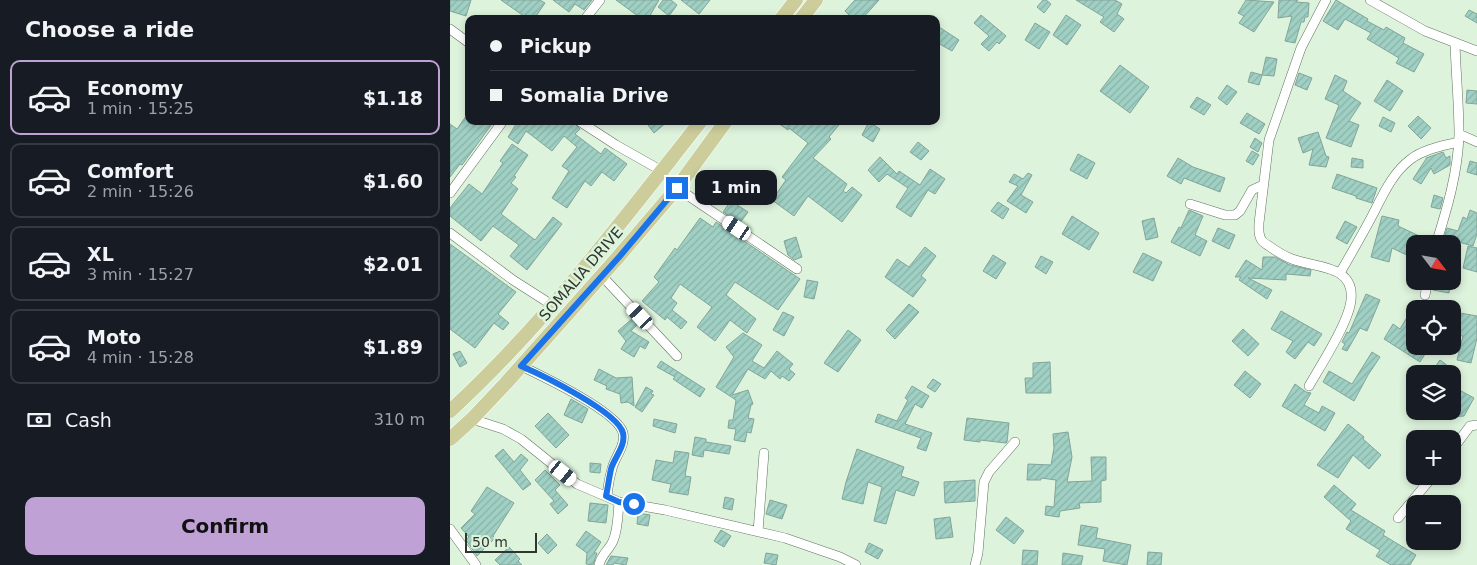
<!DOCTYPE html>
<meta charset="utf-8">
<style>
:root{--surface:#171b24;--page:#242831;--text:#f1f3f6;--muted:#9ea1a6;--line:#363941;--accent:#c0a1d6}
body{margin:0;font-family:"DejaVu Sans",sans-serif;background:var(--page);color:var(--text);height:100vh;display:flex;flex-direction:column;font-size:19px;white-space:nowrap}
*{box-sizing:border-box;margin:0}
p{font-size:16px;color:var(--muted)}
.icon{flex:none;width:28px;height:28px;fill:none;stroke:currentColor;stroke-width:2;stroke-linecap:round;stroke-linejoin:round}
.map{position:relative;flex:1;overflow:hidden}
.sheet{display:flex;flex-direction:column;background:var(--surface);width:450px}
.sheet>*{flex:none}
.top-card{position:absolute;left:15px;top:15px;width:475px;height:110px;border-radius:10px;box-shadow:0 2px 8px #0003;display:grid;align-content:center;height:110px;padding:0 25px;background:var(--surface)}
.needle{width:32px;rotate:121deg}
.tools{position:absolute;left:956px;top:235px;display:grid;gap:10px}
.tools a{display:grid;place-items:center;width:55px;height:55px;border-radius:10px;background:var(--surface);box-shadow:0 2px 8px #0003;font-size:25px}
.scale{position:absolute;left:15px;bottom:12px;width:72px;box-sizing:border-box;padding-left:5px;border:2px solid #2e362d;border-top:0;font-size:14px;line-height:18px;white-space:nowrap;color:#2e362d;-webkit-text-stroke:4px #ddf3dc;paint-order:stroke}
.end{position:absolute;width:22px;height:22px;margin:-11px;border:6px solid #1a73e8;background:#fff;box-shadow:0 0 0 2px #fff}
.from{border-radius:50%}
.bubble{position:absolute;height:35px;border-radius:10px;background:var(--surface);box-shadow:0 2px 8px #0003;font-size:16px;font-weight:700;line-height:35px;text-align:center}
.car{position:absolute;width:15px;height:30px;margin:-15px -8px;border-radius:6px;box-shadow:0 0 4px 1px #0007;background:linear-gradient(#fff 24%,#345 0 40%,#fff 0 76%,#345 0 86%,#fff 0)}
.top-card b{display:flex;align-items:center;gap:18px;height:48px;font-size:19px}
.top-card b+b{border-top:1px solid var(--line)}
.top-card i{width:12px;height:12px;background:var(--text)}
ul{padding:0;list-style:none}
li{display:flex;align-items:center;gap:15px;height:75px;margin:0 10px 8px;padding:0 15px;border:2px solid var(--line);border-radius:10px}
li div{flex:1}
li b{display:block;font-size:19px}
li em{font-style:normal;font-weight:700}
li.active{border-color:var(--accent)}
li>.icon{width:45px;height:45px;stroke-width:1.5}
h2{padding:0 25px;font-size:22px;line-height:60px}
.pay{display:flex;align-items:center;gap:12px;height:55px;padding:0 25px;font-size:19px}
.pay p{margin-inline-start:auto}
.cta{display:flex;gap:10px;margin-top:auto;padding:10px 25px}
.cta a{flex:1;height:58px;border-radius:10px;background:var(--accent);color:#111;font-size:20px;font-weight:700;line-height:58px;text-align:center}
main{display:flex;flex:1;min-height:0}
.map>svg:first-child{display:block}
.building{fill:url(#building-hatch);stroke:#83a49a}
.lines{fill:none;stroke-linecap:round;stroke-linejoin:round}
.minor-casing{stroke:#60725e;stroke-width:10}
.primary-casing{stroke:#fff;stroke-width:15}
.minor{stroke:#fff;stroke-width:9}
.primary{stroke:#cccd9b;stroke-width:14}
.route{stroke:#1a73e8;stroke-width:6}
.labels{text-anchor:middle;stroke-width:5;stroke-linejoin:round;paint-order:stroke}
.street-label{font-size:15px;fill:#2e362d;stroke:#ddf3dc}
</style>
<main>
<section class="sheet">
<h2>Choose a ride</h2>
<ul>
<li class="active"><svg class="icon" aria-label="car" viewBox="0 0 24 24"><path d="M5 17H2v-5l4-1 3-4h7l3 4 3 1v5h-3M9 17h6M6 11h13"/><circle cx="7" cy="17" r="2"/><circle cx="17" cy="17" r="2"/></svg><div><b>Economy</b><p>1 min · 15:25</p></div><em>$1.18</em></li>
<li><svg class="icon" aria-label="car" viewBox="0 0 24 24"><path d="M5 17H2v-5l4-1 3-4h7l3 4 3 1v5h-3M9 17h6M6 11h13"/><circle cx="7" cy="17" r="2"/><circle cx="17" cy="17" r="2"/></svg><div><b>Comfort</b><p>2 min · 15:26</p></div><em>$1.60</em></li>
<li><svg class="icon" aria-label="car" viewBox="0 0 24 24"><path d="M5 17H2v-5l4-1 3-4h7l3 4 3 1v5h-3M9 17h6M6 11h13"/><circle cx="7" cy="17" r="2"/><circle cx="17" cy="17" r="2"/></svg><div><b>XL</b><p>3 min · 15:27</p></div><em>$2.01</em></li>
<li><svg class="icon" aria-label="car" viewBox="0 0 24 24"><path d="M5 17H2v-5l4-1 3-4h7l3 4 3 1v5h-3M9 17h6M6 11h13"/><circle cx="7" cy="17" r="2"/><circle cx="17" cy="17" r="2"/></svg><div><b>Moto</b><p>4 min · 15:28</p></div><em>$1.89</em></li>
</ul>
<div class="pay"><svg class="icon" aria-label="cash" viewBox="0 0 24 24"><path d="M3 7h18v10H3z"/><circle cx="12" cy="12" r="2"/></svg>Cash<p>310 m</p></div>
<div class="cta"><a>Confirm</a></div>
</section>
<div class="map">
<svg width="1027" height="565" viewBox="0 0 1027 565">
<defs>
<pattern id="building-hatch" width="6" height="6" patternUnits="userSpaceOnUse" patternTransform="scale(1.25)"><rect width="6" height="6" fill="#9fd0c3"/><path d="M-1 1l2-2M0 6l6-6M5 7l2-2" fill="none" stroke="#89b3a8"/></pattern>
</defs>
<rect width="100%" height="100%" fill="#ddf3dc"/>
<path class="building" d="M 0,0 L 21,0 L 16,16 L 0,11 Z
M 51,0 L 90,0 L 95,3 L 84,19 L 78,19 Z
M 103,0 L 142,0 L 134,10 L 125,4 L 119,12 Z
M 166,0 L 209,0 L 198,19 L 192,19 Z
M 213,0 L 221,0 L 227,5 L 219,16 L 208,7 Z
M 231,0 L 260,0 L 249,14 Z
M 405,0 L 429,0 L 412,19 L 403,19 L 395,11 Z
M 593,0 L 596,0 L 601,4 L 594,13 L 587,7 Z
M 626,0 L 665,0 L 672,4 L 667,14 L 674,19 L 664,32 L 650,22 L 654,17 Z
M 796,0 L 824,2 L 804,32 L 789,23 L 794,16 L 788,13 Z
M 829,0 L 848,0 L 846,2 L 859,3 L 858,17 L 855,17 L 854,22 L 851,22 L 845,43 L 835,41 L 842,16 L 828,18 Z
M 886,0 L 918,19 L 917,21 L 934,30 L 936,27 L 955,38 L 953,43 L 974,54 L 964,72 L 946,63 L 949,58 L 917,39 L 921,33 L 895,19 L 888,30 L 873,21 Z
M 1019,10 L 1027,14 L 1027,23 L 1015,16 Z
M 531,15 L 556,36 L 549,44 L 547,42 L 539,51 L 531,44 L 539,36 L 524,23 Z
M 616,15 L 631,25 L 617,45 L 603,35 Z
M 585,23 L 600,32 L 589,49 L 575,40 Z
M 486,25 L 509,40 L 502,51 L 486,42 Z
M 816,57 L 827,59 L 824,76 L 812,75 Z
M 670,65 L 699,87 L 680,113 L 650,91 Z
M 801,72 L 812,75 L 809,85 L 798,82 Z
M 849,73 L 862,78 L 857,90 L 845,85 Z
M 885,75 L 897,81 L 893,91 L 911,103 L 899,121 L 909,125 L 901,147 L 876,138 L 889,105 L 875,99 Z
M 937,80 L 953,91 L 940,111 L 924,101 Z
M 777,85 L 787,92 L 777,105 L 768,98 Z
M 1017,90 L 1027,91 L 1027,104 L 1016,103 Z
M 747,97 L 761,105 L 754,115 L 740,107 Z
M 19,112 L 19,121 L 38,121 L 42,124 L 12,165 L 10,164 L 0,177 L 0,124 L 7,129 Z
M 797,113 L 815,124 L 809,134 L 790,123 Z
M 968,116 L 981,128 L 971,139 L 958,126 Z
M 933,117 L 945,123 L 941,132 L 929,126 Z
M 68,121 L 122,121 L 130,129 L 125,134 L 151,154 L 155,148 L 177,164 L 164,181 L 152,172 L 141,186 L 135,181 L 117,208 L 102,198 L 119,171 L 112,166 L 127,147 L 114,136 L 102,151 L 76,131 L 68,144 L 58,137 Z
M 195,121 L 218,121 L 204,133 Z
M 325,121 L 392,121 L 379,137 L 381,139 L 363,158 L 397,184 L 393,191 L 396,193 L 402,187 L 412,195 L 392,222 L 358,196 L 344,216 L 322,200 L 336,180 L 332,177 L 358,143 L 339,128 L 338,130 Z
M 419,122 L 430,129 L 423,142 L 412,135 Z
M 868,132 L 876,156 L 879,157 L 876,167 L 859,165 L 863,149 L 853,153 L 848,138 Z
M 805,138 L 812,143 L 808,152 L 800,147 Z
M 468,142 L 479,151 L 471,160 L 460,152 Z
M 62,144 L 78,155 L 64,176 L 66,177 L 61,183 L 68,189 L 51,214 L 85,240 L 103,217 L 112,224 L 77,270 L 60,256 L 69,245 L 43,226 L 31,241 L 0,216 L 0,208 L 19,184 L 32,194 L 53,163 L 50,161 Z
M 802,151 L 809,155 L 803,165 L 796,161 Z
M 993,152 L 996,158 L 1000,156 L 1000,165 L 984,174 L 981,168 L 971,184 L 963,179 L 976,159 L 976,158 Z
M 628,154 L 645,163 L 637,179 L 620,170 Z
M 430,157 L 447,174 L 449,171 L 470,185 L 480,169 L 495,179 L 485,194 L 478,190 L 461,217 L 446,207 L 458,188 L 437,174 L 429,182 L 418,170 Z
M 728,158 L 743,167 L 775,178 L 770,192 L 734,178 L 731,184 L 717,176 Z
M 902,158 L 913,160 L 913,168 L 901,167 Z
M 1020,161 L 1027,163 L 1027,175 L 1017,172 Z
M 578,173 L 582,175 L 571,195 L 583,202 L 576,213 L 557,201 L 568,186 L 559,182 L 564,174 L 573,179 Z
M 887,174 L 927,188 L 922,203 L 906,198 L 906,196 L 882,188 Z
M 984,195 L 993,198 L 990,209 L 981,207 Z
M 281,201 L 298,212 L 290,223 L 273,212 Z
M 548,202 L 559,209 L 553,219 L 541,211 Z
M 739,210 L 753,216 L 745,235 L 757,241 L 750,256 L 721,242 L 729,227 L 731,228 Z
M 1020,210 L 1027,213 L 1027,234 L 1023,246 L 994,238 L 997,228 L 1008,231 L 1013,217 L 1017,219 Z
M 622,216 L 649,233 L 639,250 L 612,234 Z
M 932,216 L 949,220 L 948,226 L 980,241 L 980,244 L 965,244 L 965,259 L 942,248 L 939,262 L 921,257 Z
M 250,218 L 263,227 L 266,222 L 350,279 L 328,310 L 285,282 L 276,295 L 306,319 L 297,333 L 280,320 L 265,341 L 247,327 L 262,307 L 230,284 L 221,298 L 227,303 L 222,310 L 237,322 L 231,329 L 217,317 L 215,320 L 192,301 L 209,282 L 204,277 L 225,248 L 227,250 Z
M 704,218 L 708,237 L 696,240 L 692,221 Z
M 895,221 L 907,227 L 897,244 L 886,238 Z
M 768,228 L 785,235 L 779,249 L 762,241 Z
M 346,237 L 352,257 L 344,260 L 338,255 L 334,241 Z
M 0,244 L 66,292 L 48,314 L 59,323 L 53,330 L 44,323 L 25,348 L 0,329 Z
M 1018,246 L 1027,248 L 1027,272 L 1013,268 Z
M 475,247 L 486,256 L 471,276 L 476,280 L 463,297 L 435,277 L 447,259 L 459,267 Z
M 693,253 L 712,262 L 703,281 L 683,272 Z
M 543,255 L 556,263 L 546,279 L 533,271 Z
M 591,256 L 603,262 L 596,274 L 585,267 Z
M 813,257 L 825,257 L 840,265 L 861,270 L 860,276 L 836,274 L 836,280 L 798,278 L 822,290 L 817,299 L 789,280 L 791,277 L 785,277 L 796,260 L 812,270 Z
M 357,280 L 368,282 L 364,299 L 354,297 Z
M 985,281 L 1001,281 L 999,293 L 983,290 Z
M 916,294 L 930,300 L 917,331 L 910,328 L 897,351 L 892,349 L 895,344 L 892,342 L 897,332 L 899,333 Z
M 459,304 L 469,312 L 445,339 L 436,330 Z
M 831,311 L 872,334 L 864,346 L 858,342 L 845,359 L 836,352 L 843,341 L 821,329 Z
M 333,312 L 344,317 L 334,336 L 323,330 Z
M 1010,313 L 1027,316 L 1027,338 L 1021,363 L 1007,360 L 1013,336 L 1007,335 Z
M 959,314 L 965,318 L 965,346 L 971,346 L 977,351 L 970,362 L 934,339 L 943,324 L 950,329 Z
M 183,318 L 188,324 L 181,331 L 199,342 L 195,349 L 190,346 L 184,357 L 171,349 L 176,341 L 168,331 Z
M 793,329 L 809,344 L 798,356 L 782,341 Z
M 398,330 L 411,340 L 388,372 L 374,363 Z
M 293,333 L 312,345 L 302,361 L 314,368 L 327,351 L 343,364 L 339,369 L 345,374 L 339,381 L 332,376 L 330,379 L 321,371 L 315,379 L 298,369 L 282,395 L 298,390 L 303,404 L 301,405 L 298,418 L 304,419 L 301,433 L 297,432 L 295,442 L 284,440 L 286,429 L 278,428 L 279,420 L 283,420 L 286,400 L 266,387 L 284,357 L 276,347 Z
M 10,351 L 17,363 L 10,367 L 3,354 Z
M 922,352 L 930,357 L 918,375 L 904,401 L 873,382 L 879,371 L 902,384 Z
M 990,360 L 1009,374 L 980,374 Z
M 211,361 L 255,389 L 250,397 L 223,379 L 225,377 L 207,367 Z
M 600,362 L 601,393 L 576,393 L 575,378 L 583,378 L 583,363 Z
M 149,369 L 166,378 L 182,377 L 184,406 L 178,402 L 171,403 L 170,394 L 156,389 L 157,386 L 144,380 Z
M 795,371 L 811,384 L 800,398 L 784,385 Z
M 483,379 L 491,384 L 485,392 L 477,387 Z
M 845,384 L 856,392 L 861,393 L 854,405 L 869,413 L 872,406 L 885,413 L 875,431 L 832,406 Z
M 462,386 L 479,396 L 472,408 L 465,404 L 455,424 L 482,433 L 476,451 L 467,448 L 471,438 L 425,422 L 428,414 L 447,421 L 458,400 L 455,398 Z
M 1002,386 L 1024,398 L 1014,416 L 1002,417 Z
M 196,387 L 203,391 L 201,394 L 204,395 L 192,412 L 185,407 Z
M 121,399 L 138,409 L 132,423 L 114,415 Z
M 98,413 L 119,435 L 106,448 L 85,426 Z
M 517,418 L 559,423 L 557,442 L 556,443 L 530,440 L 530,442 L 514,440 Z
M 204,419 L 227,424 L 225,433 L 203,426 Z
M 898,424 L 914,437 L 913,439 L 931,455 L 919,469 L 903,455 L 888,478 L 867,465 Z
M 618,432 L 622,457 L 617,482 L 642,481 L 641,457 L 656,457 L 656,480 L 651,481 L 651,502 L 629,503 L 630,508 L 610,511 L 609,517 L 595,515 L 596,506 L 604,507 L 606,480 L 591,478 L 591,480 L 577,480 L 578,464 L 601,465 L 604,448 L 603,434 Z
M 245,437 L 256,439 L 256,442 L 281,446 L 279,454 L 254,450 L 253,457 L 242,455 Z
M 53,449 L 64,462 L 71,454 L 78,460 L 70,470 L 81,484 L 73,490 L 45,456 Z
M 407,449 L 454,467 L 451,476 L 469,482 L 464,496 L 446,490 L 436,524 L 424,521 L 432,487 L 418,482 L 413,504 L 392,499 L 396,482 Z
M 225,451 L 239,453 L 235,476 L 241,477 L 238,495 L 219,492 L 221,484 L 202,480 L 206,460 L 223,463 Z
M 140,463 L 151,464 L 150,473 L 140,472 Z
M 95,470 L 110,485 L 105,490 L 118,505 L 108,514 L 100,504 L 104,501 L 85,480 Z
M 525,480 L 525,501 L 495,503 L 494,482 Z
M 884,485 L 906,504 L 901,510 L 935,531 L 933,535 L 966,555 L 960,565 L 941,565 L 926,556 L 930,550 L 896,529 L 901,521 L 874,497 Z
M 37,487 L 64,503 L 43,536 L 45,538 L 27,556 L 16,540 L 19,537 L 11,528 L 25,514 L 21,511 Z
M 275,497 L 284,499 L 282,510 L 273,508 Z
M 320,500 L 337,505 L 332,519 L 316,514 Z
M 140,503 L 158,505 L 156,523 L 138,521 Z
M 188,513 L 200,515 L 198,526 L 187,524 Z
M 500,517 L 503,537 L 486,539 L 484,519 Z
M 556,517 L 574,531 L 564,544 L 546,530 Z
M 631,525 L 648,528 L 646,538 L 681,545 L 677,565 L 653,561 L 655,549 L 628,545 Z
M 271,530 L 281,536 L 274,547 L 264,541 Z
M 136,531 L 151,542 L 144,553 L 147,553 L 143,565 L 136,564 L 137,553 L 126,545 Z
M 97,534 L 107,545 L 98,554 L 88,543 Z
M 419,543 L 433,550 L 428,559 L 415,552 Z
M 59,547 L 70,559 L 68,561 L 72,565 L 50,565 L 45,560 Z
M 573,550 L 588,551 L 587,565 L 572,565 Z
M 698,552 L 712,553 L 711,565 L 697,565 Z
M 316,553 L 328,555 L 326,565 L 314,563 Z
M 613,553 L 633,556 L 631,565 L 612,565 Z
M 161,556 L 178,558 L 176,565 L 164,563 L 163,565 L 156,565 Z"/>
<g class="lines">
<g class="minor-casing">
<path id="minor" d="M 920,0 L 975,31 L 1027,51
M 135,19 L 150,0
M 0,29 L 19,43
M 129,121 L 166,145 L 212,171
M 1009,134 L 1027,142
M 227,188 L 347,269
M 0,193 L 53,121
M 740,204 L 775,215 L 785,215 L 790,211 L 802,190 L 813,185
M 0,233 L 63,280 L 102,305
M 986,244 C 997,209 1008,172 1009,135 C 1009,105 1006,74 1005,44
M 890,273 C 901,254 912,235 922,216 C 933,195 942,173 961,159 C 974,149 993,146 1008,142
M 152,276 L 227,356
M 975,295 L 978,281
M 71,366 C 92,376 168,412 173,433 C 176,446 164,458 162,469 C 159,478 158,487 157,496
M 859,386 C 871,365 899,322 901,300 C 905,264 864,268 842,259 C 834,256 826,251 819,246 C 816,244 812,242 811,239 C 808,234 809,229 809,223 L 819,140 L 851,48 L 876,0
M 22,419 L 53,429 L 71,439 L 127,484 L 169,502 L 215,510 L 335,538 L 390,557 L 406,565
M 1002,450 L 1020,426 L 1027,425
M 948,518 L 983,476
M 0,529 L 26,565
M 308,532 L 314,453
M 149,565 C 151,555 159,550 163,541 C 168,530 168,514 169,502
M 525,565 L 528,553 L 534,482 L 539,472 L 565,442"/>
</g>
<g class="primary-casing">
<path id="primary" d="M 331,19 L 346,0
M 351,19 L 366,0
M 0,411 C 94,325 172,221 251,121
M 0,439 L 22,419 L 56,383 L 169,256 L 227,188 L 276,121"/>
</g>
<use href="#minor" class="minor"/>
<use href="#primary" class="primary"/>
</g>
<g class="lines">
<path class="route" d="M 184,504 L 169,502 L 156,496 C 158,487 159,478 161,469 C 164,458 176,446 173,433 C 168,412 92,375 71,366 L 170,256 L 227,188"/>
</g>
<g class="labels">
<g class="street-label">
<text transform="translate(131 274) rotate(-49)" y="5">SOMALIA DRIVE</text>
</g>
</g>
</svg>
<div class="tools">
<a><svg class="needle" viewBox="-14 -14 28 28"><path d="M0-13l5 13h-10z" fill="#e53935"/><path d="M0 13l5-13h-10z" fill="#9ea1a6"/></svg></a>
<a><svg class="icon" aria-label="locate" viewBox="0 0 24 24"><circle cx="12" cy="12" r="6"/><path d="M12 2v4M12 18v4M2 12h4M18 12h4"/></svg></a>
<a><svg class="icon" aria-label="layers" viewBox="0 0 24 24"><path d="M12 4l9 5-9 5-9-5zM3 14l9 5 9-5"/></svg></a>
<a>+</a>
<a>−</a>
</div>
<div class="scale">50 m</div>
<i class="end from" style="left:184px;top:504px"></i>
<i class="end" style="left:227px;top:188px"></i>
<div class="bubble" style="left:245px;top:170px;width:82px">1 min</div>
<i class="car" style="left:287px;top:228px;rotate:304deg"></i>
<i class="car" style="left:190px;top:316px;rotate:317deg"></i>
<i class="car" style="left:113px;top:473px;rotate:129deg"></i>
<div class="top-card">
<b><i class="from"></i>Pickup</b>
<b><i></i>Somalia Drive</b>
</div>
</div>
</main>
